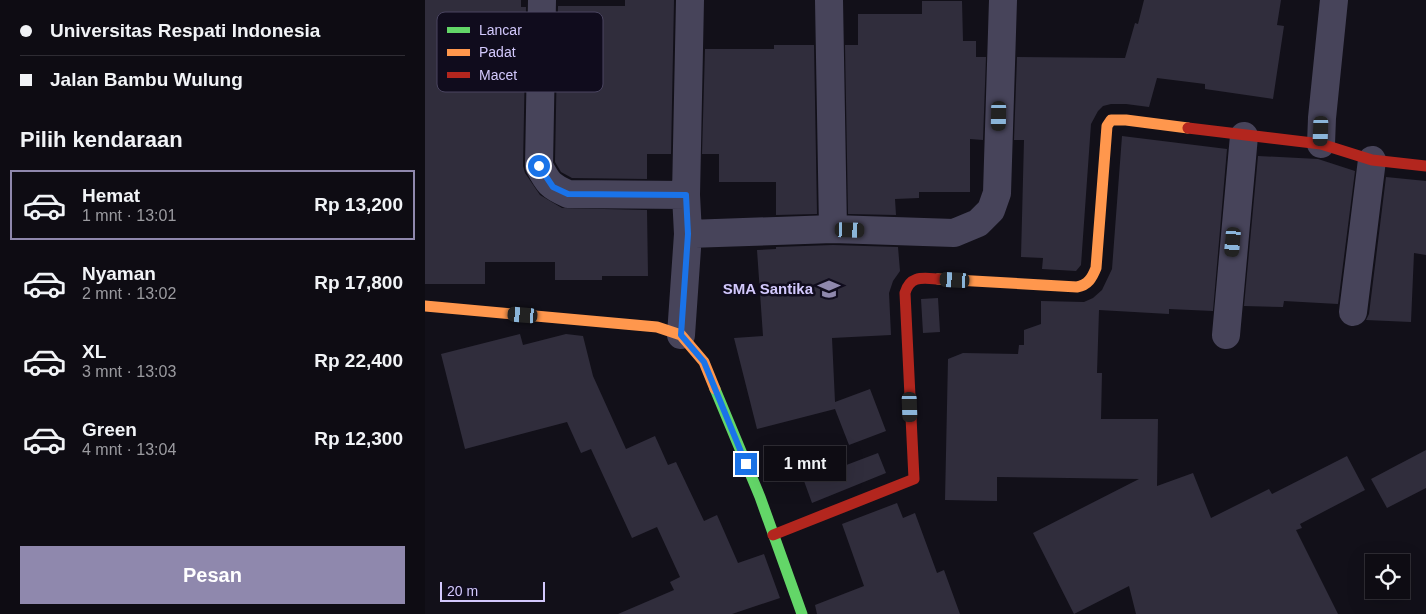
<!DOCTYPE html>
<html lang="id">
<meta charset="utf-8">
<style>
:root{--surface:#0e0c13;--page:#1c1a21;--text:#f1f3f6;--muted:#9b9ba0;--line:#2e2c33;--accent:#8f88ad}
body{margin:0;font-family:Arial,sans-serif;background:var(--page);color:var(--text);height:100vh;display:flex;flex-direction:column;font-size:19px;white-space:nowrap}
*{box-sizing:border-box;margin:0}
p{font-size:16px;color:var(--muted)}
.icon{flex:none;width:28px;height:28px;fill:none;stroke:currentColor;stroke-width:2;stroke-linecap:round;stroke-linejoin:round}
.map{position:relative;flex:1;overflow:hidden}
.sheet{display:flex;flex-direction:column;background:var(--surface);width:425px}
.sheet>*{flex:none}
.top-card{display:grid;align-content:center;height:110px;padding:0 20px;background:var(--surface)}
.tools{position:absolute;left:940px;top:554px;display:grid;gap:10px}
.tools a{display:grid;place-items:center;width:45px;height:45px;border-radius:0px;background:var(--surface);box-shadow:0 5px 20px #0002,0 0 0 1px var(--line);font-size:25px}
.scale{position:absolute;left:15px;bottom:12px;width:105px;box-sizing:border-box;padding-left:5px;border:2px solid #d3c9fd;border-top:0;font-size:14px;line-height:18px;white-space:nowrap;color:#d3c9fd;-webkit-text-stroke:4px #100c1d;paint-order:stroke}
.end{position:absolute;width:22px;height:22px;margin:-11px;border:6px solid #1a73e8;background:#fff;box-shadow:0 0 0 2px #fff}
.from{border-radius:50%}
.bubble{position:absolute;height:35px;border-radius:0px;background:var(--surface);box-shadow:0 5px 20px #0002,0 0 0 1px var(--line);font-size:16px;font-weight:700;line-height:35px;text-align:center}
.car{position:absolute;width:15px;height:30px;margin:-15px -8px;border-radius:6px;box-shadow:0 0 4px 1px #0007;background:linear-gradient(#222 24%,#8ab4d8 0 40%,#222 0 76%,#8ab4d8 0 86%,#222 0)}
.top-card b{display:flex;align-items:center;gap:18px;height:48px;font-size:19px}
.top-card b+b{border-top:1px solid var(--line)}
.top-card i{width:12px;height:12px;background:var(--text)}
ul{padding:0;list-style:none}
li{display:flex;align-items:center;gap:15px;height:70px;margin:0 10px 8px;padding:0 10px;border:2px solid transparent;border-radius:0px}
li div{flex:1}
li b{display:block;font-size:19px}
li em{font-style:normal;font-weight:700}
li.on{border-color:var(--accent)}
li>.icon{width:45px;height:45px;stroke-width:1.5}
h2{padding:0 20px;font-size:22px;line-height:60px}
.action{display:flex;gap:10px;margin-top:auto;padding:10px 20px}
.action a{flex:1;height:58px;border-radius:0px;background:var(--accent);color:#fff;font-size:20px;font-weight:700;line-height:58px;text-align:center}
main{display:flex;flex:1;min-height:0}
.map>svg:first-child{display:block}
.building{fill:#302d3c}
.lines{fill:none;stroke-linecap:round;stroke-linejoin:round}
.street{stroke:#47445a;stroke-width:28}
.fast{stroke:#63d668;stroke-width:11}
.slow{stroke:#ff974d;stroke-width:11}
.jam{stroke:#b3261e;stroke-width:11}
.route{stroke:#1a73e8;stroke-width:6}
.labels{text-anchor:middle;stroke-width:5;stroke-linejoin:round;paint-order:stroke}
.poi-label{font-size:15px;font-weight:bold;fill:#d3c9fd;stroke:#100c1d;text-anchor:end}
.key{fill:#100c1d;stroke:#4a4560;stroke-width:1}
.key-label{font-size:14px;fill:#d3c9fd}
</style>
<main>
<section class="sheet">
<div class="top-card">
<b><i class="from"></i>Universitas Respati Indonesia</b>
<b><i></i>Jalan Bambu Wulung</b>
</div>
<h2>Pilih kendaraan</h2>
<ul>
<li class="on"><svg class="icon" aria-label="car" viewBox="0 0 24 24"><path d="M5 17H2v-5l4-1 3-4h7l3 4 3 1v5h-3M9 17h6M6 11h13"/><circle cx="7" cy="17" r="2"/><circle cx="17" cy="17" r="2"/></svg><div><b>Hemat</b><p>1 mnt · 13:01</p></div><em>Rp 13,200</em></li>
<li><svg class="icon" aria-label="car" viewBox="0 0 24 24"><path d="M5 17H2v-5l4-1 3-4h7l3 4 3 1v5h-3M9 17h6M6 11h13"/><circle cx="7" cy="17" r="2"/><circle cx="17" cy="17" r="2"/></svg><div><b>Nyaman</b><p>2 mnt · 13:02</p></div><em>Rp 17,800</em></li>
<li><svg class="icon" aria-label="car" viewBox="0 0 24 24"><path d="M5 17H2v-5l4-1 3-4h7l3 4 3 1v5h-3M9 17h6M6 11h13"/><circle cx="7" cy="17" r="2"/><circle cx="17" cy="17" r="2"/></svg><div><b>XL</b><p>3 mnt · 13:03</p></div><em>Rp 22,400</em></li>
<li><svg class="icon" aria-label="car" viewBox="0 0 24 24"><path d="M5 17H2v-5l4-1 3-4h7l3 4 3 1v5h-3M9 17h6M6 11h13"/><circle cx="7" cy="17" r="2"/><circle cx="17" cy="17" r="2"/></svg><div><b>Green</b><p>4 mnt · 13:04</p></div><em>Rp 12,300</em></li>
</ul>
<div class="action"><a>Pesan</a></div>
</section>
<div class="map">
<svg width="1001" height="614" viewBox="0 0 1001 614">
<rect width="100%" height="100%" fill="#121019"/>
<path class="building" d="M 0,0 L 96,0 L 96,7 L 101,7 L 98,166 L 100,173 L 115,195 L 137,208 L 222,210 L 223,276 L 177,276 L 177,280 L 130,280 L 130,262 L 60,262 L 60,284 L 0,284 Z
M 200,0 L 249,0 L 246,154 L 222,154 L 222,179 L 147,178 L 136,172 L 130,162 L 133,6 L 200,6 Z
M 719,0 L 856,0 L 852,25 L 859,26 L 848,99 L 780,89 L 780,84 L 732,78 L 724,107 L 701,104 L 686,104 L 678,106 L 673,111 L 666,124 L 656,265 L 651,271 L 617,269 L 618,258 L 596,257 L 599,140 L 589,140 L 592,57 L 700,58 L 710,23 L 713,24 Z
M 497,1 L 537,1 L 538,41 L 551,41 L 551,57 L 561,57 L 558,140 L 545,139 L 545,192 L 494,192 L 494,198 L 470,199 L 471,215 L 423,214 L 420,45 L 433,45 L 433,14 L 497,14 Z
M 349,45 L 389,45 L 392,214 L 351,215 L 351,182 L 294,182 L 294,154 L 277,154 L 280,49 L 349,49 Z
M 697,136 L 802,149 L 788,311 L 744,309 L 744,314 L 674,310 L 672,373 L 677,373 L 676,419 L 733,419 L 732,486 L 768,473 L 786,518 L 844,489 L 847,494 L 922,456 L 940,490 L 875,524 L 877,528 L 871,530 L 913,614 L 711,614 L 704,586 L 649,614 L 608,533 L 714,479 L 572,477 L 572,501 L 520,500 L 523,359 L 538,353 L 593,354 L 594,345 L 599,345 L 599,330 L 616,324 L 616,301 L 659,302 L 668,298 L 677,290 L 687,269 Z
M 833,156 L 893,159 L 930,171 L 913,304 L 859,301 L 858,307 L 819,306 Z
M 961,177 L 1001,181 L 1001,255 L 989,253 L 986,322 L 941,320 L 944,314 Z
M 408,245 L 473,247 L 475,271 L 468,281 L 464,293 L 466,335 L 407,338 L 410,402 L 445,389 L 461,431 L 424,445 L 410,409 L 332,429 L 309,338 L 338,336 L 332,250 L 351,249 L 351,247 Z
M 513,298 L 515,332 L 498,333 L 496,299 Z
M 95,334 L 98,345 L 141,334 L 158,336 L 168,376 L 201,449 L 230,436 L 243,465 L 251,462 L 279,521 L 292,515 L 313,563 L 339,554 L 355,598 L 307,614 L 193,614 L 249,590 L 245,582 L 255,577 L 232,527 L 207,538 L 166,449 L 156,453 L 142,422 L 40,449 L 16,354 Z
M 1001,450 L 1001,488 L 962,508 L 946,479 Z
M 453,453 L 461,473 L 387,503 L 379,481 Z
M 472,503 L 478,518 L 490,513 L 512,573 L 519,570 L 535,614 L 392,614 L 390,605 L 439,586 L 417,524 Z"/>
<g class="lines">
<path class="street" d="M 117,0 L 114,166 C 123,183 125,186 143,194 L 261,195
M 404,0 L 408,229
M 896,144 L 897,118 L 909,0
M 263,234 L 408,229 L 529,233 L 553,223 L 566,210 L 572,193 L 578,0
M 928,312 L 947,160
M 256,335 L 263,234 L 261,195 L 265,0
M 801,335 L 819,136"/>
<path class="fast" d="M 290,389 L 335,497 L 377,614"/>
<path class="slow" d="M 513,279 L 652,287 C 663,285 667,278 671,268 L 682,126 L 686,120 L 701,120 L 763,128
M 0,306 L 232,327 L 256,335 L 279,362 L 290,389"/>
<path class="jam" d="M 763,128 L 896,144 L 947,160 L 1001,166
M 348,535 L 489,479 L 480,293 C 485,275 498,278 513,279"/>
</g>
<g class="lines">
<path class="route" d="M 114,166 L 128,187 L 143,194 L 261,195 L 263,234 L 256,335 L 279,362 L 321,464"/>
</g>
<defs>
<g id="school-bare" transform="scale(1.725)"><path d="M0-5L7-2L0 1L-7-2ZM-4 1L0 2.5L4 1V4Q0 6-4 4Z" fill="#8f88ad" stroke="#100c1d" stroke-width="2.5" paint-order="stroke"/></g>
</defs>
<g fill-rule="evenodd">
<use href="#school-bare" x="404" y="289"/>
</g>
<g class="labels">
<g class="poi-label">
<text x="388" y="294">SMA Santika</text>
</g>
</g>
<rect x="12" y="12" width="166" height="80" rx="8" class="key"/>
<rect x="22" y="27" width="23" height="6" fill="#63d668"/>
<rect x="22" y="49" width="23" height="7" fill="#ff974d"/>
<rect x="22" y="72" width="23" height="6" fill="#b3261e"/>
<g class="key-label">
<text x="54" y="35">Lancar</text>
<text x="54" y="57">Padat</text>
<text x="54" y="80">Macet</text>
</g>
</svg>
<div class="tools">
<a><svg class="icon" aria-label="locate" viewBox="0 0 24 24"><circle cx="12" cy="12" r="6"/><path d="M12 2v4M12 18v4M2 12h4M18 12h4"/></svg></a>
</div>
<div class="scale">20 m</div>
<i class="end from" style="left:114px;top:166px"></i>
<i class="end" style="left:321px;top:464px"></i>
<div class="bubble" style="left:339px;top:446px;width:82px">1 mnt</div>
<i class="car" style="left:574px;top:116px;rotate:181deg"></i>
<i class="car" style="left:896px;top:131px;rotate:182deg"></i>
<i class="car" style="left:425px;top:230px;rotate:92deg"></i>
<i class="car" style="left:808px;top:242px;rotate:185deg"></i>
<i class="car" style="left:530px;top:280px;rotate:273deg"></i>
<i class="car" style="left:98px;top:315px;rotate:275deg"></i>
<i class="car" style="left:485px;top:407px;rotate:178deg"></i>
</div>
</main>
